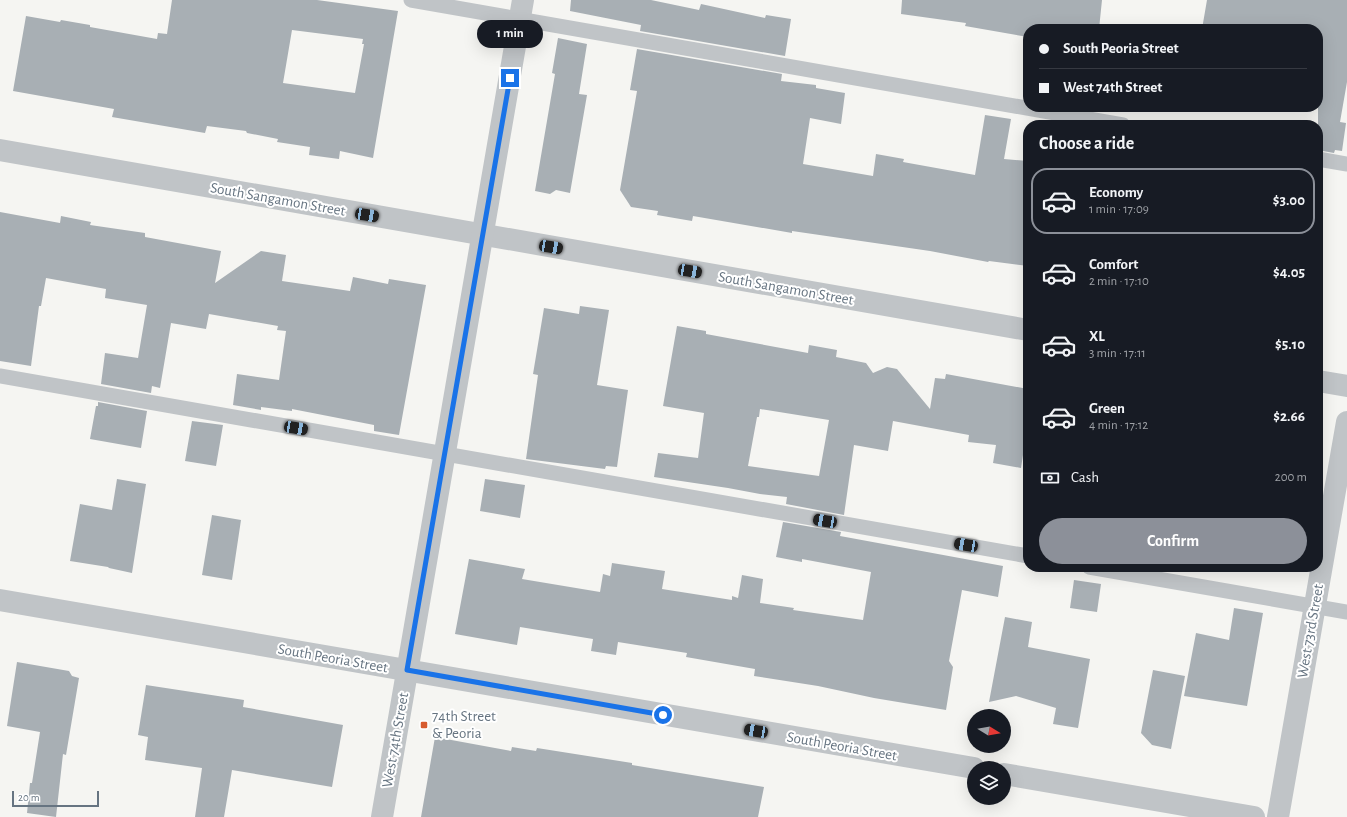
<!DOCTYPE html>
<meta charset="utf-8">
<style>
:root{--surface:#171b24;--page:#242831;--text:#f1f3f6;--muted:#9ea1a6;--line:#363941;--accent:#8c9099}
body{margin:0;font-family:"Alegreya Sans",sans-serif;background:var(--page);color:var(--text);height:100vh;display:flex;flex-direction:column;font-size:15px;white-space:nowrap}
*{box-sizing:border-box;margin:0}
p{font-size:13px;color:var(--muted)}
.icon{flex:none;width:22px;height:22px;fill:none;stroke:currentColor;stroke-width:2;stroke-linecap:round;stroke-linejoin:round}
.map{position:relative;flex:1;overflow:hidden}
.panel{position:absolute;left:1023px;top:120px;width:300px;height:452px;display:flex;flex-direction:column;background:var(--surface);border-radius:16px;box-shadow:0 4px 16px #0002}
.panel>*{flex:none}
.banner{position:absolute;left:1023px;top:24px;width:300px;height:88px;border-radius:16px;box-shadow:0 4px 16px #0002;display:grid;align-content:center;height:88px;padding:0 16px;background:var(--surface)}
.needle{width:26px;rotate:101deg}
.controls{position:absolute;left:967px;top:709px;display:grid;gap:8px}
.controls a{display:grid;place-items:center;width:44px;height:44px;border-radius:50%;background:var(--surface);box-shadow:0 4px 16px #0002;font-size:20px}
.scale{position:absolute;left:12px;bottom:10px;width:87px;box-sizing:border-box;padding-left:4px;border:2px solid #667481;border-top:0;font-size:11px;line-height:14px;white-space:nowrap;color:#667481;-webkit-text-stroke:3px #fff;paint-order:stroke}
.end{position:absolute;width:18px;height:18px;margin:-9px;border:5px solid #1a73e8;background:#fff;box-shadow:0 0 0 2px #fff}
.from{border-radius:50%}
.bubble{position:absolute;height:28px;border-radius:14px;background:var(--surface);box-shadow:0 4px 16px #0002;font-size:13px;font-weight:700;line-height:28px;text-align:center}
.car{position:absolute;width:12px;height:24px;margin:-12px -6px;border-radius:5px;box-shadow:0 0 3px 1px #0007;background:linear-gradient(#222 24%,#8ab4d8 0 40%,#222 0 76%,#8ab4d8 0 86%,#222 0)}
.banner b{display:flex;align-items:center;gap:14px;height:38px;font-size:15px}
.banner b+b{border-top:1px solid var(--line)}
.banner i{width:10px;height:10px;background:var(--text)}
ul{padding:0;list-style:none}
li{display:flex;align-items:center;gap:12px;height:66px;margin:0 8px 6px;padding:0 8px;border:2px solid transparent;border-radius:16px}
li div{flex:1}
li b{display:block;font-size:15px}
li em{font-style:normal;font-weight:700}
li.current{border-color:var(--accent)}
li>.icon{width:36px;height:36px;stroke-width:1.5}
h2{padding:0 16px;font-size:18px;line-height:48px}
.pay{display:flex;align-items:center;gap:10px;height:44px;padding:0 16px;font-size:15px}
.pay p{margin-inline-start:auto}
.cta{display:flex;gap:8px;margin-top:auto;padding:8px 16px}
.cta a{flex:1;height:46px;border-radius:24px;background:var(--accent);color:#fff;font-size:16px;font-weight:700;line-height:46px;text-align:center}
.map>svg:first-child{display:block}
.building{fill:#a8afb4;fill-rule:evenodd}
.lines{fill:none;stroke-linecap:round;stroke-linejoin:round}
.service{stroke:#c0c4c7;stroke-width:15}
.minor{stroke:#c0c4c7;stroke-width:22}
.tertiary{stroke:#c0c4c7;stroke-width:22}
.route{stroke:#1a73e8;stroke-width:5}
.poi-dot{fill:#d75c30;stroke:#fff;stroke-width:1.5}
.labels{text-anchor:middle;stroke-width:4;stroke-linejoin:round;paint-order:stroke}
.street-label{font-size:15px;fill:#667481;stroke:#fff}
.poi-label{font-size:15px;fill:#667481;stroke:#fff;text-anchor:start}
</style>
<div class="map">
<svg width="1347" height="817" viewBox="0 0 1347 817">
<rect width="100%" height="100%" fill="#f5f5f2"/>
<path class="building" d="M 172,0 L 317,0 L 398,11 L 373,158 L 340,151 L 339,159 L 309,155 L 310,147 L 277,142 L 278,139 L 247,133 L 246,131 L 207,126 L 205,133 L 112,117 L 114,109 L 13,91 L 26,16 L 60,22 L 61,20 L 90,25 L 90,27 L 157,39 L 158,33 L 167,34 ZM 292,30 L 363,39 L 362,44 L 364,44 L 355,93 L 283,83 Z
M 571,0 L 651,0 L 699,10 L 701,4 L 765,18 L 766,15 L 791,19 L 785,56 L 640,31 L 641,25 L 570,11 Z
M 902,0 L 1102,0 L 1099,29 L 1061,25 L 1061,29 L 1028,29 L 1028,37 L 965,26 L 966,23 L 901,14 Z
M 1207,0 L 1347,0 L 1347,82 L 1340,122 L 1346,123 L 1342,151 L 1335,150 L 1334,153 L 1318,150 L 1318,29 L 1202,29 Z
M 558,38 L 587,44 L 579,94 L 587,95 L 570,193 L 556,190 L 550,194 L 535,191 L 555,74 L 552,73 Z
M 637,49 L 782,74 L 781,81 L 816,85 L 816,88 L 845,93 L 841,124 L 810,118 L 803,164 L 873,176 L 876,154 L 904,159 L 903,162 L 975,175 L 985,115 L 1011,119 L 1004,159 L 1028,161 L 1028,266 L 989,261 L 988,262 L 930,251 L 792,231 L 792,233 L 693,216 L 692,221 L 657,215 L 658,211 L 631,207 L 620,190 L 637,91 L 630,90 Z
M 0,212 L 60,223 L 61,216 L 91,222 L 90,225 L 145,233 L 145,237 L 221,251 L 215,283 L 261,251 L 286,255 L 282,281 L 350,291 L 353,277 L 388,284 L 389,279 L 426,285 L 399,435 L 374,431 L 374,425 L 292,409 L 292,411 L 261,407 L 261,410 L 233,405 L 237,374 L 279,380 L 286,331 L 277,330 L 278,326 L 209,314 L 206,329 L 171,323 L 160,388 L 152,386 L 151,393 L 101,384 L 105,353 L 138,358 L 147,305 L 105,298 L 106,289 L 46,278 L 41,306 L 39,306 L 31,366 L 0,361 Z
M 580,306 L 609,310 L 597,385 L 628,390 L 617,467 L 606,466 L 605,469 L 526,459 L 538,375 L 533,374 L 544,308 L 579,314 Z
M 677,326 L 706,331 L 706,334 L 808,353 L 809,345 L 837,350 L 836,357 L 866,363 L 873,373 L 887,367 L 897,369 L 930,409 L 935,378 L 945,379 L 946,374 L 1028,389 L 1028,455 L 1023,455 L 1021,468 L 993,463 L 996,445 L 968,442 L 969,435 L 893,421 L 888,451 L 854,445 L 844,515 L 786,504 L 787,497 L 760,494 L 728,488 L 654,477 L 658,453 L 698,458 L 704,413 L 663,406 ZM 760,409 L 829,420 L 819,476 L 748,466 L 757,417 L 759,417 Z
M 98,402 L 147,411 L 141,448 L 90,439 L 96,406 L 98,406 Z
M 192,421 L 223,425 L 216,466 L 185,461 Z
M 117,479 L 146,484 L 132,573 L 109,568 L 108,567 L 70,561 L 80,504 L 112,510 Z
M 485,479 L 525,485 L 520,518 L 480,511 Z
M 212,515 L 241,520 L 232,580 L 202,575 Z
M 783,522 L 841,532 L 840,536 L 1003,566 L 998,597 L 962,590 L 949,661 L 953,667 L 946,710 L 874,698 L 818,686 L 754,676 L 755,669 L 686,657 L 687,653 L 618,642 L 616,655 L 591,651 L 593,639 L 520,627 L 517,645 L 455,634 L 469,559 L 525,569 L 522,579 L 600,592 L 603,574 L 610,576 L 612,563 L 665,571 L 662,589 L 732,600 L 732,596 L 738,598 L 742,575 L 763,579 L 760,603 L 794,608 L 793,610 L 863,620 L 871,572 L 802,559 L 802,562 L 776,557 Z
M 1074,580 L 1101,584 L 1097,612 L 1070,608 Z
M 1234,608 L 1263,613 L 1247,706 L 1184,696 L 1196,633 L 1229,640 Z
M 1005,617 L 1032,622 L 1028,647 L 1090,659 L 1078,728 L 1053,724 L 1056,708 L 1016,696 L 989,702 Z
M 17,662 L 69,671 L 72,676 L 79,678 L 66,755 L 63,754 L 56,817 L 27,813 L 30,783 L 32,783 L 40,732 L 7,726 Z
M 1153,670 L 1185,676 L 1171,749 L 1152,745 L 1141,733 Z
M 146,685 L 244,700 L 243,707 L 343,725 L 332,787 L 232,770 L 224,817 L 195,817 L 202,768 L 145,760 L 148,737 L 138,735 Z
M 435,737 L 511,751 L 512,747 L 536,751 L 537,748 L 632,763 L 632,765 L 764,787 L 758,817 L 421,817 Z"/>
<g class="lines">
<path class="service" d="M 411,0 L 1123,125
M 1318,159 L 1347,164
M 0,376 L 1028,556
M 1089,567 L 1347,612"/>
<path class="minor" d="M 0,150 L 1028,330
M 1318,381 L 1347,386
M 0,600 L 974,768
M 1004,774 L 1254,817
M 1278,817 L 1347,422"/>
<path class="tertiary" d="M 382,817 L 523,0"/>
</g>
<g class="lines">
<path class="route" d="M 510,78 L 407,670 L 663,715"/>
</g>
<rect class="poi-dot" x="420" y="721" width="8" height="8" rx="2"/>
<g class="labels">
<g class="street-label">
<text transform="translate(278 199) rotate(10)" y="5">South Sangamon Street</text>
<text transform="translate(786 288) rotate(10)" y="5">South Sangamon Street</text>
<text transform="translate(1310 631) rotate(-80)" y="5">West 73rd Street</text>
<text transform="translate(333 658) rotate(10)" y="5">South Peoria Street</text>
<text transform="translate(395 740) rotate(-80)" y="5">West 74th Street</text>
<text transform="translate(842 746) rotate(10)" y="5">South Peoria Street</text>
</g>
<g class="poi-label">
<text x="432" y="721">74th Street<tspan x="432" dy="17">&amp; Peoria</tspan></text>
</g>
</g>
</svg>
<div class="controls">
<a><svg class="needle" viewBox="-14 -14 28 28"><path d="M0-13l5 13h-10z" fill="#e53935"/><path d="M0 13l5-13h-10z" fill="#9ea1a6"/></svg></a>
<a><svg class="icon" aria-label="layers" viewBox="0 0 24 24"><path d="M12 4l9 5-9 5-9-5zM3 14l9 5 9-5"/></svg></a>
</div>
<div class="scale">20 m</div>
<i class="end from" style="left:663px;top:715px"></i>
<i class="end" style="left:510px;top:78px"></i>
<div class="bubble" style="left:477px;top:20px;width:66px">1 min</div>
<i class="car" style="left:367px;top:215px;rotate:100deg"></i>
<i class="car" style="left:551px;top:247px;rotate:100deg"></i>
<i class="car" style="left:690px;top:271px;rotate:100deg"></i>
<i class="car" style="left:296px;top:428px;rotate:100deg"></i>
<i class="car" style="left:825px;top:521px;rotate:280deg"></i>
<i class="car" style="left:966px;top:545px;rotate:280deg"></i>
<i class="car" style="left:756px;top:731px;rotate:280deg"></i>
<div class="banner">
<b><i class="from"></i>South Peoria Street</b>
<b><i></i>West 74th Street</b>
</div>
<section class="panel">
<h2>Choose a ride</h2>
<ul>
<li class="current"><svg class="icon" aria-label="car" viewBox="0 0 24 24"><path d="M5 17H2v-5l4-1 3-4h7l3 4 3 1v5h-3M9 17h6M6 11h13"/><circle cx="7" cy="17" r="2"/><circle cx="17" cy="17" r="2"/></svg><div><b>Economy</b><p>1 min · 17:09</p></div><em>$3.00</em></li>
<li><svg class="icon" aria-label="car" viewBox="0 0 24 24"><path d="M5 17H2v-5l4-1 3-4h7l3 4 3 1v5h-3M9 17h6M6 11h13"/><circle cx="7" cy="17" r="2"/><circle cx="17" cy="17" r="2"/></svg><div><b>Comfort</b><p>2 min · 17:10</p></div><em>$4.05</em></li>
<li><svg class="icon" aria-label="car" viewBox="0 0 24 24"><path d="M5 17H2v-5l4-1 3-4h7l3 4 3 1v5h-3M9 17h6M6 11h13"/><circle cx="7" cy="17" r="2"/><circle cx="17" cy="17" r="2"/></svg><div><b>XL</b><p>3 min · 17:11</p></div><em>$5.10</em></li>
<li><svg class="icon" aria-label="car" viewBox="0 0 24 24"><path d="M5 17H2v-5l4-1 3-4h7l3 4 3 1v5h-3M9 17h6M6 11h13"/><circle cx="7" cy="17" r="2"/><circle cx="17" cy="17" r="2"/></svg><div><b>Green</b><p>4 min · 17:12</p></div><em>$2.66</em></li>
</ul>
<div class="pay"><svg class="icon" aria-label="cash" viewBox="0 0 24 24"><path d="M3 7h18v10H3z"/><circle cx="12" cy="12" r="2"/></svg>Cash<p>200 m</p></div>
<div class="cta"><a>Confirm</a></div>
</section>
</div>
